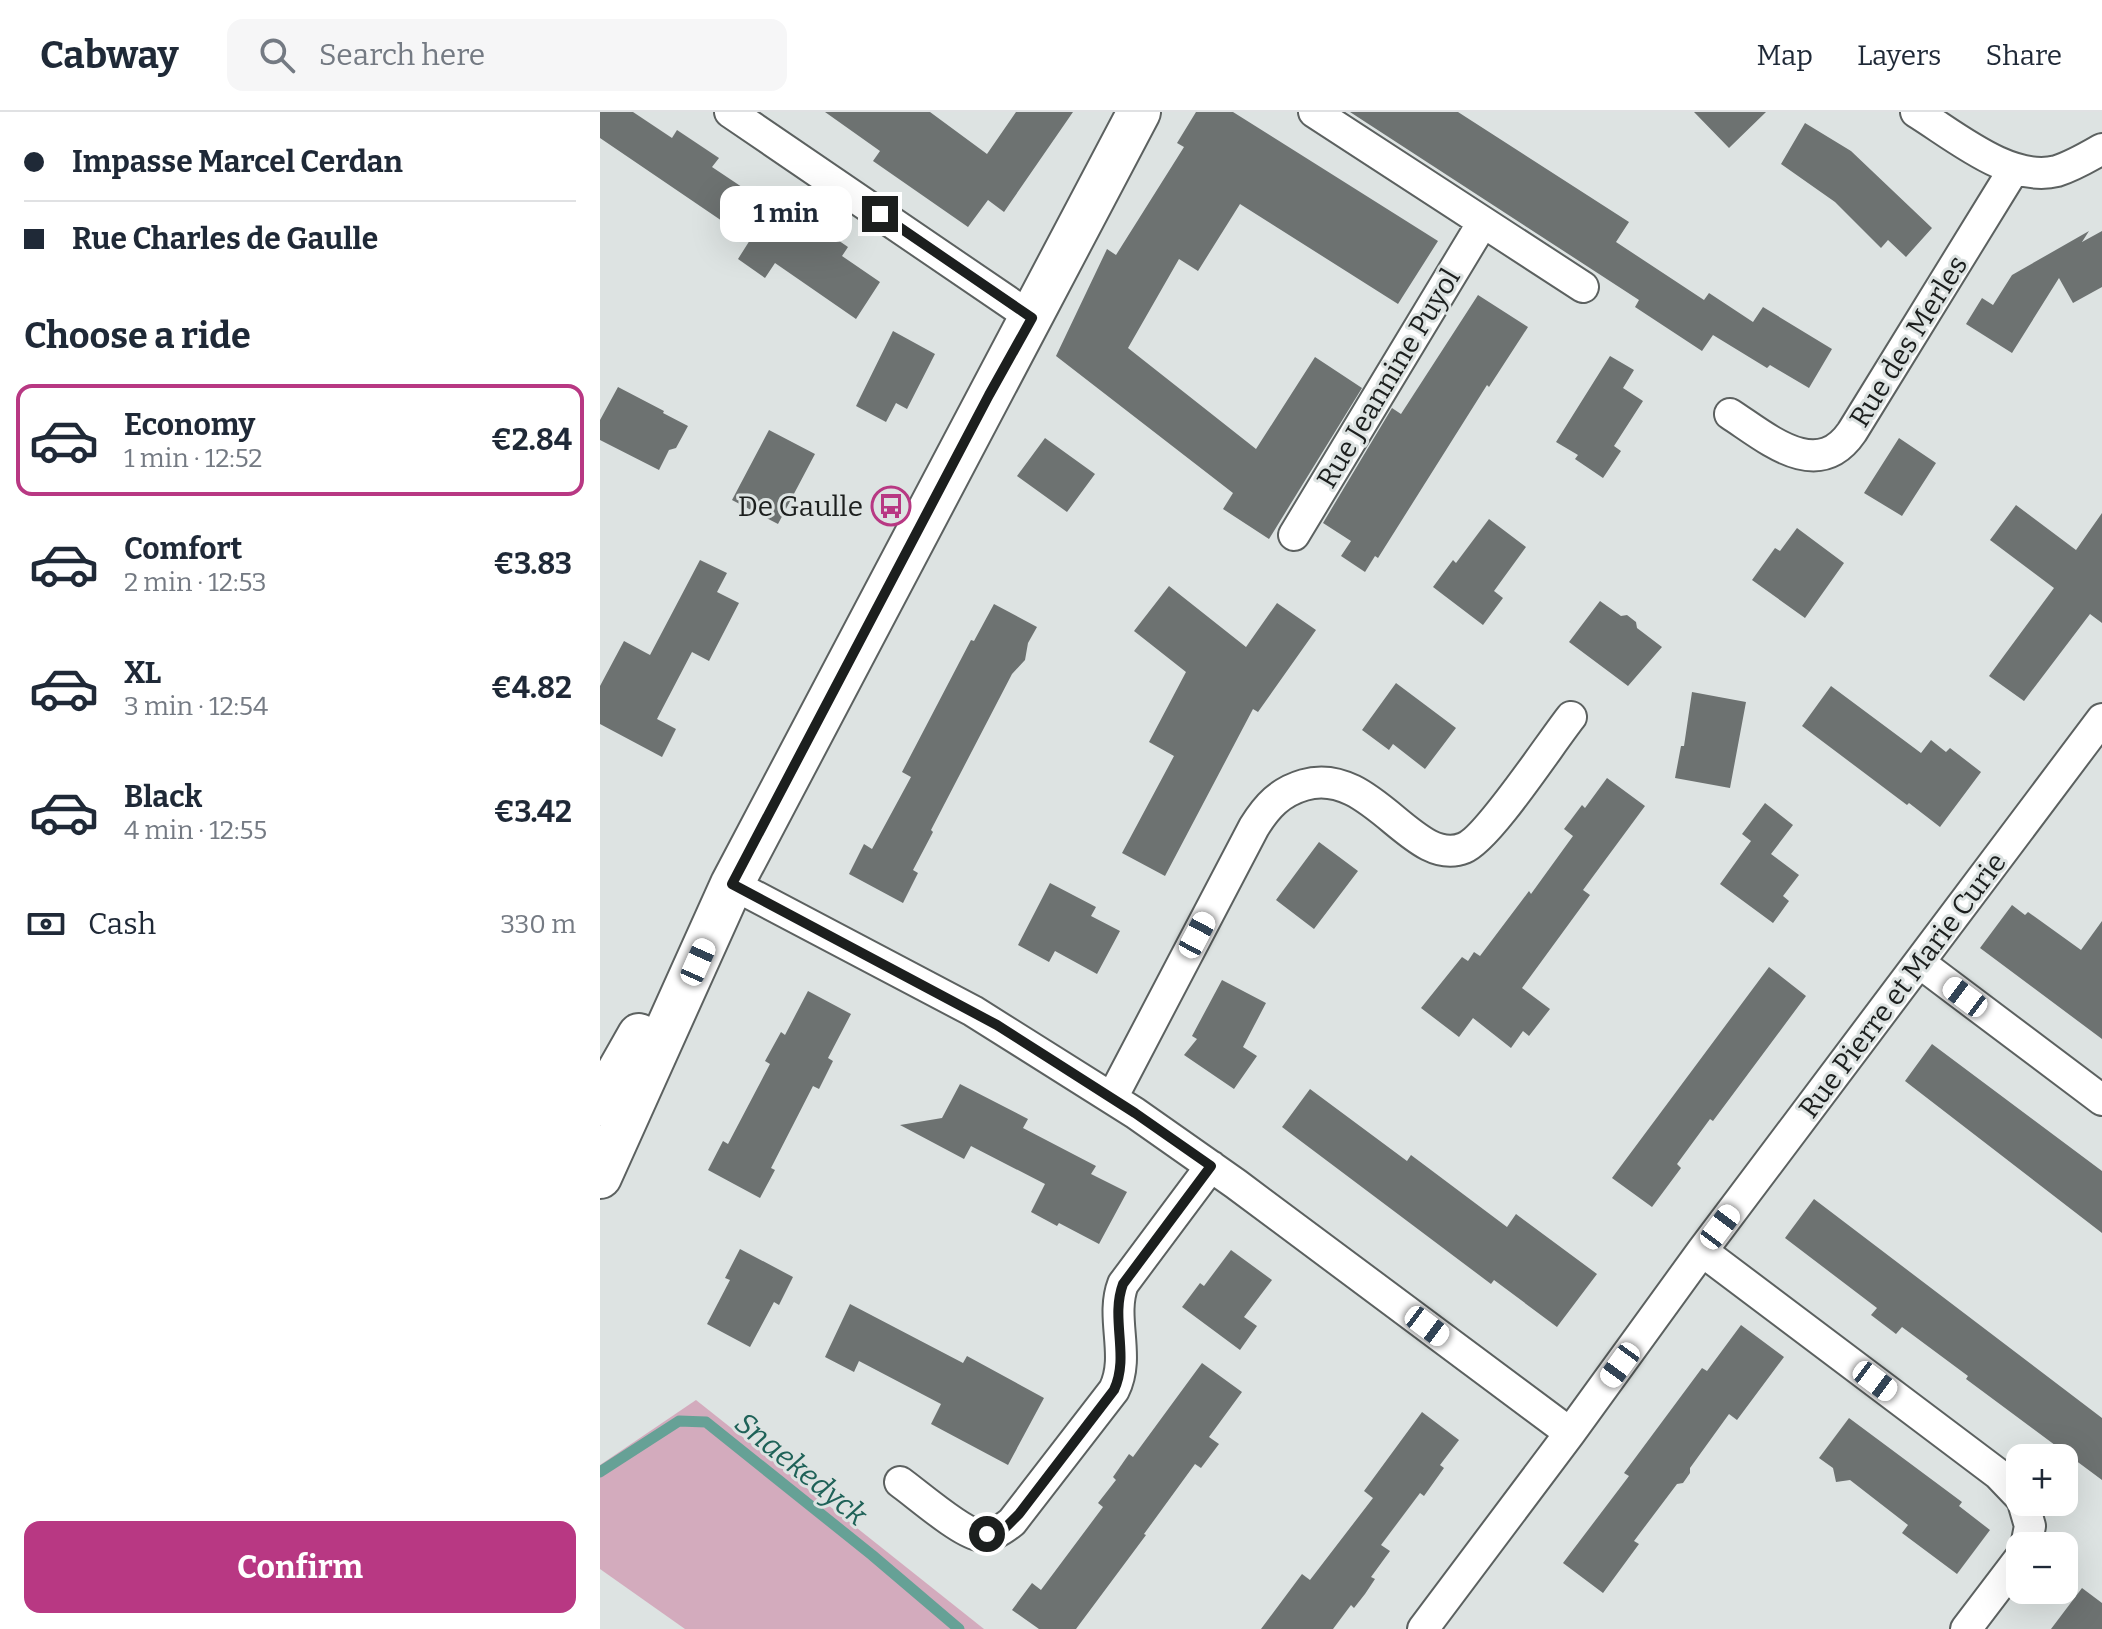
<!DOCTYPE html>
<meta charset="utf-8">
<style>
:root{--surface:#fff;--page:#f6f6f7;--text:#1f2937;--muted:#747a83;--line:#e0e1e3;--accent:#b83883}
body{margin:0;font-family:Bitter,serif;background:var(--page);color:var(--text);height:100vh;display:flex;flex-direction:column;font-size:30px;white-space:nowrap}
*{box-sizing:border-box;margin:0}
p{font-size:26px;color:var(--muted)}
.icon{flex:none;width:44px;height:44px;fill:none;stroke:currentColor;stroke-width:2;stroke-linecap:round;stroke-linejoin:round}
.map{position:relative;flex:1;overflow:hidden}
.sheet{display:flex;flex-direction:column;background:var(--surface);width:600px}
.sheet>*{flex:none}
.top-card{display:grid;align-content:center;height:176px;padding:0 24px;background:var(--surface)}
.tools{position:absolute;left:1406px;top:1332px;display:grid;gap:16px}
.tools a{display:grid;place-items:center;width:72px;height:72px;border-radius:16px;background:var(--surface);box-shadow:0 8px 32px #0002;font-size:40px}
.end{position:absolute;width:36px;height:36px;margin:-18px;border:10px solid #1c1f1e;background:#fff;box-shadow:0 0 0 4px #fff}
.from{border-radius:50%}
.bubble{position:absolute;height:56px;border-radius:16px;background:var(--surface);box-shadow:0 8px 32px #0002;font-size:26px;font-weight:700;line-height:56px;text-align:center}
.car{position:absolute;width:24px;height:48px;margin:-24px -12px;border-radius:10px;box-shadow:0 0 6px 2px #0007;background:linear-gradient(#fff 24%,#345 0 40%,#fff 0 76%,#345 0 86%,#fff 0)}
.top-card b{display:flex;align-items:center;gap:28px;height:76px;font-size:30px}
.top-card b+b{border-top:2px solid var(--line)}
.top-card i{width:20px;height:20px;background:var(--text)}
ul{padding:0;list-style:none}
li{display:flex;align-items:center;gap:24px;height:112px;margin:0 16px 12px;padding:0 8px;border:4px solid transparent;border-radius:16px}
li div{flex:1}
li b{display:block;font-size:30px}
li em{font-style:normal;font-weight:700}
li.on{border-color:var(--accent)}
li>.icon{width:72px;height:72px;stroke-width:1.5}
h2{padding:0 24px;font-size:36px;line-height:96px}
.pay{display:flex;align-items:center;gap:20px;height:88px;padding:0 24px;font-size:30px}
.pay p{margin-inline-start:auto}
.button{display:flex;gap:16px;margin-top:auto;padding:16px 24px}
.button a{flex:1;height:92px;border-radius:16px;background:var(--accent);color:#fff;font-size:32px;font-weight:700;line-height:92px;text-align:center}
header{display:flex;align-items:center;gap:48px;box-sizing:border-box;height:112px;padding:0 40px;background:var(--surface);border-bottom:2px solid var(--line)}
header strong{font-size:38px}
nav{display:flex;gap:44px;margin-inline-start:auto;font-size:28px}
.search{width:560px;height:72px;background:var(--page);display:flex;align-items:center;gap:20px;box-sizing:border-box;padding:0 28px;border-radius:16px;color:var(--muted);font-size:30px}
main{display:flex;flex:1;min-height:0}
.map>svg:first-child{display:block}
.green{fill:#d3abbd}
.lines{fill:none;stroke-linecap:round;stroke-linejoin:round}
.stream{stroke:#66a196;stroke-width:11}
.building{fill:#6d7271}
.street-casing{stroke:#5c6160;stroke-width:34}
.secondary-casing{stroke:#5c6160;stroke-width:46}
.street{stroke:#fff;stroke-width:30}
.secondary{stroke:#fff;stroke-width:42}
.route{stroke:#1c1f1e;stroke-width:10}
.labels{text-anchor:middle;stroke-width:6;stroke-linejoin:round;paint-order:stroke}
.street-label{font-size:28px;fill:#1c1f1e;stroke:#dde3e2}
.poi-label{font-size:28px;fill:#1c1f1e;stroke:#dde3e2;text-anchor:end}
.water-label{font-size:30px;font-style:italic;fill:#1f6258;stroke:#dde3e2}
</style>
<header>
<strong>Cabway</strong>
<div class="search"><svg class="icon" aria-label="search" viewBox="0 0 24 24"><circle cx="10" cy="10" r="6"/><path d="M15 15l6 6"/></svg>Search here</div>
<nav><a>Map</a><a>Layers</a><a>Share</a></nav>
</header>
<main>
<section class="sheet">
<div class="top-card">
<b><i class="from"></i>Impasse Marcel Cerdan</b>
<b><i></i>Rue Charles de Gaulle</b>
</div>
<h2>Choose a ride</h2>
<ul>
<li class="on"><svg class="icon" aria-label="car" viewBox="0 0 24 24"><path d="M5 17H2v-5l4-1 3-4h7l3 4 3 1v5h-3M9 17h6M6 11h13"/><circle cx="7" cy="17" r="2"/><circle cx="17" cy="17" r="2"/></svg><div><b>Economy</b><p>1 min · 12:52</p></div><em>€2.84</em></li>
<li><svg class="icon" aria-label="car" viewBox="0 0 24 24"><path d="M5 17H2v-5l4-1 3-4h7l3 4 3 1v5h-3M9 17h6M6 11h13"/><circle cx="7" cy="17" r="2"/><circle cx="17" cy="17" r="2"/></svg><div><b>Comfort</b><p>2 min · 12:53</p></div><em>€3.83</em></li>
<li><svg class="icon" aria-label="car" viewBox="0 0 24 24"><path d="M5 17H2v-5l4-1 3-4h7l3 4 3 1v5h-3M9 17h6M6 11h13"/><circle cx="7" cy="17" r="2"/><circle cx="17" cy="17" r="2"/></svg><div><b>XL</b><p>3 min · 12:54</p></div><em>€4.82</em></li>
<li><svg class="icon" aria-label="car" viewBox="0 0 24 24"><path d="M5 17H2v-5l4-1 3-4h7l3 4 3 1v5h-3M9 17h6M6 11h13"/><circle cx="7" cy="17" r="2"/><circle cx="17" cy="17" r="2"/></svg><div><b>Black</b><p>4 min · 12:55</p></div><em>€3.42</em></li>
</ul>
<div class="pay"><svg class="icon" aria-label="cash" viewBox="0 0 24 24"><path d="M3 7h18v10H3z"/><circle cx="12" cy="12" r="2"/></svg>Cash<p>330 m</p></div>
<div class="button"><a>Confirm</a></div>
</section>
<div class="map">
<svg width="1502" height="1517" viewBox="0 0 1502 1517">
<rect width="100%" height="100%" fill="#dde3e2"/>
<path class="green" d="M 96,1288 L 384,1517 L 85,1517 L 0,1457 L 0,1353 Z"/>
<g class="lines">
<path class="stream" d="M 0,1360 L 79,1309 L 106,1310 L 272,1443 L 359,1517"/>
</g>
<path class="building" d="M 0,0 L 33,0 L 72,26 L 77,18 L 119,46 L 112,55 L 172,95 L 178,87 L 248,135 L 242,144 L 280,170 L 256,207 L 175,151 L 165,166 L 138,147 L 150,128 L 0,26 Z
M 225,0 L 330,0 L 387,42 L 416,0 L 473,0 L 404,100 L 388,88 L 368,115 L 273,49 L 280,39 Z
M 596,0 L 633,0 L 838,129 L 798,192 L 640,92 L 598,159 L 579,147 L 528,236 L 656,337 L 715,245 L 762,276 L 669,427 L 623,397 L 633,381 L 456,244 L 507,137 L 516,143 L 584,35 L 577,31 Z
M 750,0 L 858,0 L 1029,110 L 1016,130 L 1104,188 L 1109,181 L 1153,210 L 1163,195 L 1232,237 L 1209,276 L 1170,253 L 1167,256 L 1113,223 L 1102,239 L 1035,195 L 1039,188 Z
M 1094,0 L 1166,0 L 1129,36 Z
M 1205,11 L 1251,39 L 1332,116 L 1306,145 L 1288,128 L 1281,136 L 1235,90 L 1181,52 Z
M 1489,119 L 1482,130 L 1502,119 L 1502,175 L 1473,191 L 1459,166 L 1412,241 L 1366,212 L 1382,186 L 1393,193 L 1412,163 Z
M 878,183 L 928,215 L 889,275 L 887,273 L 778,446 L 775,444 L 765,460 L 741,444 L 751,429 L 723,411 L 792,296 L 801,302 Z
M 293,219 L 335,242 L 307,297 L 296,291 L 286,310 L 256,294 Z
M 1010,244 L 1034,258 L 1023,276 L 1043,289 L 1014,334 L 1021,339 L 1003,366 L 975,347 L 978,343 L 956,330 Z
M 18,275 L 64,299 L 63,301 L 88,314 L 76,336 L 69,338 L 59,358 L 0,328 L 0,308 Z
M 169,318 L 215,342 L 178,412 L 132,388 Z
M 445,326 L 495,362 L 467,400 L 417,364 Z
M 1299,326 L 1336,351 L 1302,404 L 1264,381 Z
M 1416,393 L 1476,438 L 1502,401 L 1502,511 L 1490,502 L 1424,589 L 1389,564 L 1454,476 L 1390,428 Z
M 889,407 L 926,435 L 894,479 L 903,486 L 883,513 L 833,475 L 853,448 L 856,451 Z
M 1197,416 L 1244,451 L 1205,506 L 1152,468 L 1175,436 L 1180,439 Z
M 100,448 L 127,461 L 117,480 L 139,491 L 109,549 L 92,540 L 57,607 L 76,617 L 62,645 L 0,612 L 0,574 L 24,529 L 50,543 Z
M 569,474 L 646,535 L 677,491 L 716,518 L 658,600 L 653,597 L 565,764 L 522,741 L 574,644 L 549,630 L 586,560 L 534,519 Z
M 1000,489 L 1021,504 L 1027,503 L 1036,510 L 1037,516 L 1062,535 L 1028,574 L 969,530 Z
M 394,492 L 437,515 L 428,531 L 425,548 L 412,562 L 331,718 L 333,720 L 313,758 L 318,761 L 303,791 L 249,762 L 264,732 L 272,737 L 311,665 L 302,660 L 371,528 L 374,529 Z
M 796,571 L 856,616 L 825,657 L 793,632 L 789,638 L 762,618 Z
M 1231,574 L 1321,641 L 1331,628 L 1346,640 L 1350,636 L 1381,660 L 1340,715 L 1309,691 L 1307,693 L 1202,614 Z
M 1092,580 L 1146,590 L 1130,676 L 1075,666 L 1081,634 L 1084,634 Z
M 1007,666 L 1045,694 L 983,778 L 990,783 L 922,876 L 950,897 L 929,924 L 923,919 L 911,936 L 873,906 L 859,925 L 821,896 L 862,845 L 868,849 L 874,840 L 880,844 L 929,779 L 931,782 L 973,724 L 964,717 L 982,693 L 985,696 Z
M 1165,691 L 1193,713 L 1171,742 L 1199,763 L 1183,784 L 1189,789 L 1173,811 L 1120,772 L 1151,729 L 1142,722 Z
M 719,730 L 758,759 L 714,817 L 676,788 Z
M 450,771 L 496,795 L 491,804 L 520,819 L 497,862 L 455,839 L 449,850 L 418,833 Z
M 1412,793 L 1425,803 L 1428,800 L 1481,838 L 1502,809 L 1502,927 L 1380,836 Z
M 1169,855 L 1206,884 L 1113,1009 L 1110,1007 L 1077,1052 L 1081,1056 L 1052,1095 L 1012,1066 Z
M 622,868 L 666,891 L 643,935 L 657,944 L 634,977 L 584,943 L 597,927 L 592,924 Z
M 208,879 L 251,902 L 228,946 L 233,949 L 219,977 L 213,974 L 171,1056 L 175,1058 L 160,1086 L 108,1058 L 123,1029 L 128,1032 L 170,952 L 165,949 L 181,920 L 185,923 Z
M 1332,932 L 1502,1059 L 1502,1121 L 1305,969 Z
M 360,972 L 428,1007 L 423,1016 L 496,1054 L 491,1062 L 527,1080 L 499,1132 L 459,1111 L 457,1114 L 431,1100 L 445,1072 L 371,1034 L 364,1047 L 300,1013 L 342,1006 Z
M 710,977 L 807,1049 L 811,1043 L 907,1115 L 916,1102 L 997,1162 L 957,1215 L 894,1168 L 891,1172 L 682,1015 Z
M 1214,1087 L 1502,1306 L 1502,1368 L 1366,1267 L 1368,1264 L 1302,1215 L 1296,1222 L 1271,1203 L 1277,1196 L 1185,1126 Z
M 140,1137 L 193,1165 L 179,1193 L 174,1190 L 150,1235 L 107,1212 L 130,1168 L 125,1166 Z
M 631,1138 L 672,1168 L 644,1205 L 657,1214 L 640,1238 L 582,1195 L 600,1171 L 604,1174 Z
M 250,1192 L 363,1251 L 367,1244 L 444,1286 L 408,1353 L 331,1312 L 341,1292 L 259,1249 L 254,1260 L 225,1245 Z
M 1141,1213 L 1184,1245 L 1137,1308 L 1129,1302 L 1090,1356 L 1090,1361 L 1083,1371 L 1077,1372 L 1034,1429 L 1039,1432 L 1003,1481 L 963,1451 L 1029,1364 L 1024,1361 L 1102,1256 L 1107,1259 Z
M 602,1251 L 642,1280 L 609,1325 L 619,1332 L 601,1356 L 595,1352 L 544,1422 L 546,1423 L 476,1517 L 439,1517 L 412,1498 L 432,1471 L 441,1478 L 503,1395 L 498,1391 L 516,1368 L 513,1365 L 529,1342 L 533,1345 Z
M 822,1300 L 859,1328 L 840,1353 L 844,1356 L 824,1384 L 820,1381 L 781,1433 L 790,1439 L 771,1465 L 775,1467 L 765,1482 L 754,1496 L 751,1493 L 733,1517 L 661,1517 L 702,1462 L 710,1468 L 773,1386 L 764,1379 Z
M 1249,1306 L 1362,1390 L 1359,1394 L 1390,1418 L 1357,1462 L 1302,1421 L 1308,1413 L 1250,1368 L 1236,1370 L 1233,1356 L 1219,1346 Z
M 1482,1476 L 1502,1491 L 1502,1517 L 1451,1517 Z"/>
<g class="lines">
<g class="street-casing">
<path id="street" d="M 130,0 L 432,206
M 714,0 L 983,175
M 1316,0 C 1355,24 1410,71 1457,59 C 1473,54 1488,45 1502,37
M 1130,302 C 1167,326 1217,371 1252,320 L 1414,57
M 694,423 L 883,110
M 132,772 L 373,899 L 535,1001 L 636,1072 L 970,1321
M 1320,851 L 1502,988
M 512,986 L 654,715 C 667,694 680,680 704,673 C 772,653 813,757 864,736 C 888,727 951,630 971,605
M 1102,1139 L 1398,1362 L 1420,1385
M 300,1370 C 318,1383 359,1419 378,1423 C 392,1425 402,1418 412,1410 L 514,1278 C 531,1244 510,1206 523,1172 L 611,1054
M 1423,1390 L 1430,1414 L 1426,1434
M 823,1517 L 970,1321 L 1102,1139 L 1502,607
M 1366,1517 L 1420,1446"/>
</g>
<g class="secondary-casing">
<path id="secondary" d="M 0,992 L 39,923
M 0,1065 L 132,772 L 539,0"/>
</g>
<use href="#street" class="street"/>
<use href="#secondary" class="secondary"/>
</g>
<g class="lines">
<path class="route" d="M 280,102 L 432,206 L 389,283 L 132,772 L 397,913 L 535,1001 L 611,1054 L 523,1172 C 510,1207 530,1244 514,1278 L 419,1402 L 405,1416 L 387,1422"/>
</g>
<defs>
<g id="bus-ring" transform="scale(2)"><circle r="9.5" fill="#dde3e2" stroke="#b83883" stroke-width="1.5"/><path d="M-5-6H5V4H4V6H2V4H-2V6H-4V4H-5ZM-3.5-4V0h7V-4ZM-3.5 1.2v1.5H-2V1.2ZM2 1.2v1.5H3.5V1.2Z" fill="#b83883"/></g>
</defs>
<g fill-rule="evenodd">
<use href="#bus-ring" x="291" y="394"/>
</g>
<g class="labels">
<g class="street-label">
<text transform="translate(1308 229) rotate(-58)" y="10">Rue des Merles</text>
<text transform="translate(788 266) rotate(-59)" y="10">Rue Jeannine Puyol</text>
<text transform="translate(1302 873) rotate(-53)" y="10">Rue Pierre et Marie Curie</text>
</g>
<g class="poi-label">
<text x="263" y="404">De Gaulle</text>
</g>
<g class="water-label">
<text transform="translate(201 1357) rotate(39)" y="10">Snaekedyck</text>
</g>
</g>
</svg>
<div class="tools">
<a>+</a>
<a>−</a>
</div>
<i class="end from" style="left:387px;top:1422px"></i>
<i class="end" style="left:280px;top:102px"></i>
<div class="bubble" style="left:120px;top:74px;width:132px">1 min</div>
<i class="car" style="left:597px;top:823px;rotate:28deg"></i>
<i class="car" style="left:98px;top:850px;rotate:24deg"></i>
<i class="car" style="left:1365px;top:885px;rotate:307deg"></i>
<i class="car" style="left:1120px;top:1115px;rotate:37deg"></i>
<i class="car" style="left:827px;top:1214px;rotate:127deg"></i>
<i class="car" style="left:1020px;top:1253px;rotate:216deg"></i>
<i class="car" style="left:1275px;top:1269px;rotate:127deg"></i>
</div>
</main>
